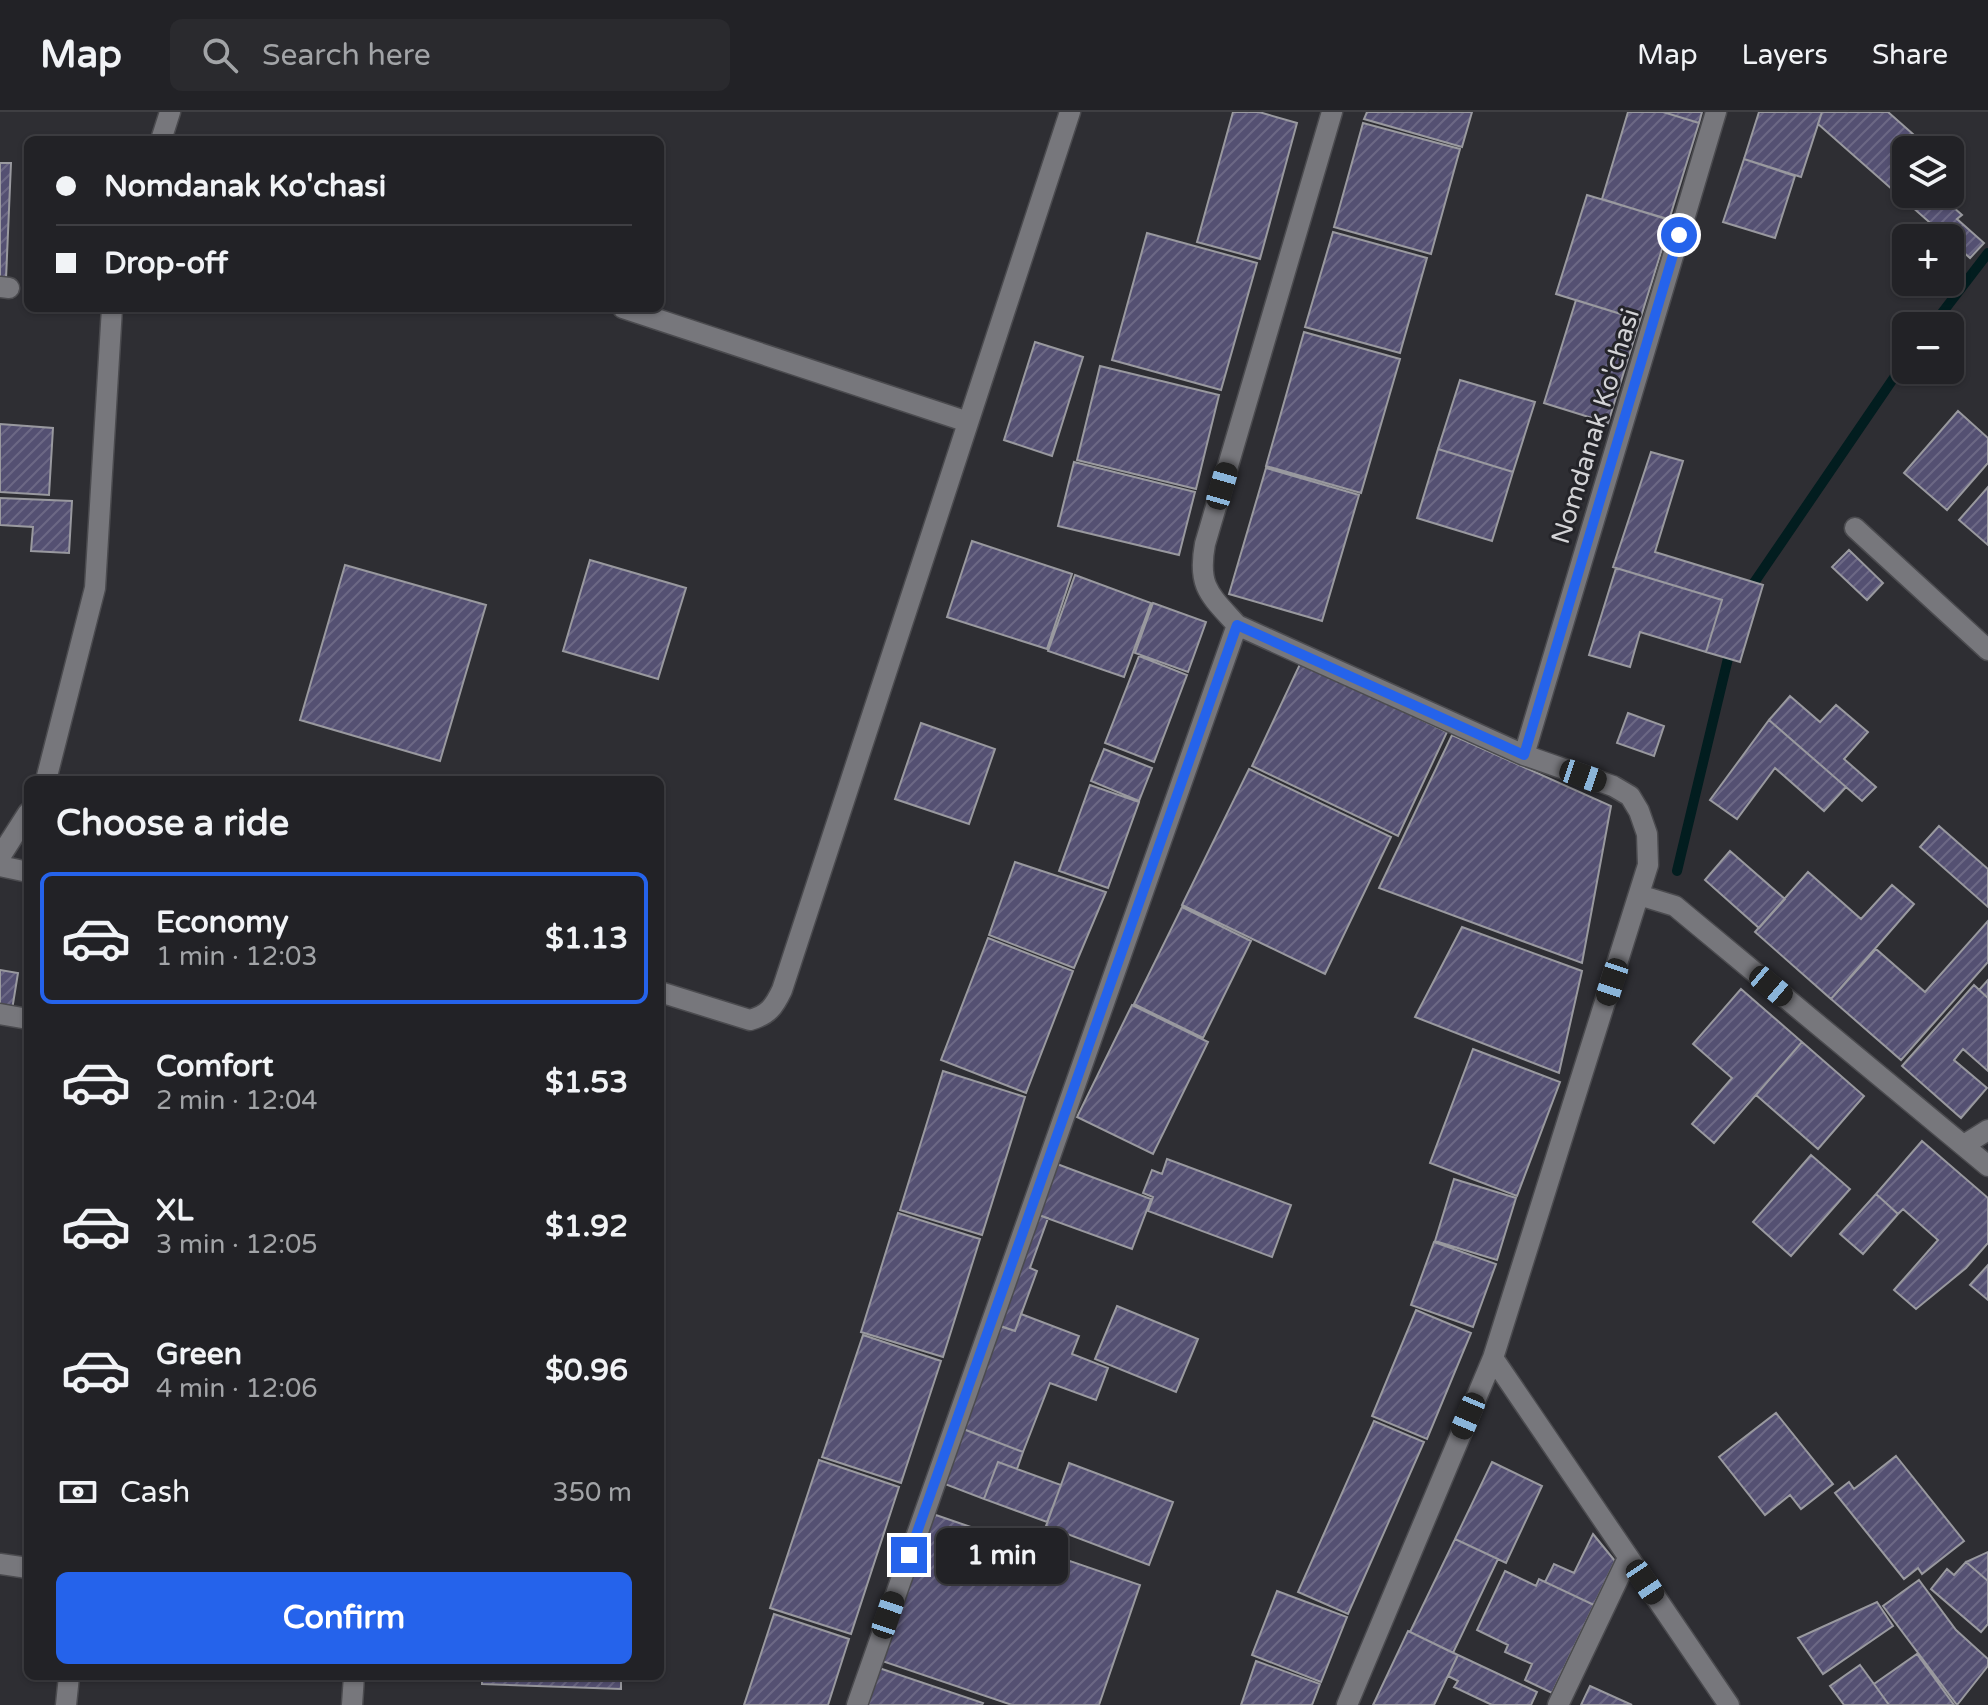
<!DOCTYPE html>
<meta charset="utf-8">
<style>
:root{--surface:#222226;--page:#2a2a2e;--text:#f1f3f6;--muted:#a2a4a7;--line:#3f3f43;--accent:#2563eb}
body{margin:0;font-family:"Varela Round",sans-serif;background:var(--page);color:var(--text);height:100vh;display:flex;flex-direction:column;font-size:30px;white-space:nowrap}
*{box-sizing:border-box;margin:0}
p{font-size:26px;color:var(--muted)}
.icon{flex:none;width:44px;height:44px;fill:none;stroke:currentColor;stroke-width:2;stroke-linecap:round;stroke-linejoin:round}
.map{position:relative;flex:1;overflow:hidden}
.drawer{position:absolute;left:24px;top:664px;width:640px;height:904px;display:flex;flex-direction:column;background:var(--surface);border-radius:12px;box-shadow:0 2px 6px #0004,0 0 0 2px var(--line)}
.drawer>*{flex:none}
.banner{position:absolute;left:24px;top:24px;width:640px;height:176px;border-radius:12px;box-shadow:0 2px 6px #0004,0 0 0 2px var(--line);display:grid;align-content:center;height:176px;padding:0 32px;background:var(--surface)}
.controls{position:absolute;left:1892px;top:24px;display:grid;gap:16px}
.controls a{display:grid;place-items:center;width:72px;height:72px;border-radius:12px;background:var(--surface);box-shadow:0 2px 6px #0004,0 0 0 2px var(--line);font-size:40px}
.end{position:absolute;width:36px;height:36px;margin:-18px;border:10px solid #2563eb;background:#fff;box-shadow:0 0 0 4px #fff}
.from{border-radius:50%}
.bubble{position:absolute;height:56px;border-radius:12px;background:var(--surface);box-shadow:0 2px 6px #0004,0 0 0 2px var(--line);font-size:26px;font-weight:700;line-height:56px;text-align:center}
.car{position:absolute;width:24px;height:48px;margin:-24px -12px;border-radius:10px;box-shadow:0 0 6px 2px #0007;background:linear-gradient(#222 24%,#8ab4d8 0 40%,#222 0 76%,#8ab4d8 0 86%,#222 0)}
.banner b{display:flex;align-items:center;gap:28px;height:76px;font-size:30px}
.banner b+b{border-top:2px solid var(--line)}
.banner i{width:20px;height:20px;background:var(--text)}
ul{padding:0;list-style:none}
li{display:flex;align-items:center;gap:24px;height:132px;margin:0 16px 12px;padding:0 16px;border:4px solid transparent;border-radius:12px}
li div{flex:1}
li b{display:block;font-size:30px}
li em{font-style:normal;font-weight:700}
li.current{border-color:var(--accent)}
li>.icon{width:72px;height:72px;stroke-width:1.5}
h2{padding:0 32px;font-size:36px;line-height:96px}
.pay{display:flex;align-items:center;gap:20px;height:88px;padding:0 32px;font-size:30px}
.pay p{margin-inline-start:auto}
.action{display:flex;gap:16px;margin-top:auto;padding:16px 32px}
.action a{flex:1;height:92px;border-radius:12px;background:var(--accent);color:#fff;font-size:32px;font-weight:700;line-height:92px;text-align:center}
header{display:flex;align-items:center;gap:48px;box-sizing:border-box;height:112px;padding:0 40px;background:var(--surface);border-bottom:2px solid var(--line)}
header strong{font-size:38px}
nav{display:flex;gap:44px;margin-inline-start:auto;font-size:28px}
.search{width:560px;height:72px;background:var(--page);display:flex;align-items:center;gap:20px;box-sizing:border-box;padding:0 28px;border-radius:12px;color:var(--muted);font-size:30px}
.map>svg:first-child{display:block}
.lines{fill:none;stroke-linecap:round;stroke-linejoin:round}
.stream{stroke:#021d1f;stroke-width:10}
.building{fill:url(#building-hatch);stroke:#99999f;stroke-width:2}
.minor-casing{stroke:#4b4b4f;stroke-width:23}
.minor{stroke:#77777c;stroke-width:20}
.route{stroke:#2563eb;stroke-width:10}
.labels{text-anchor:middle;stroke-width:6;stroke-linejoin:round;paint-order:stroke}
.street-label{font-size:26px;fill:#d3d3d6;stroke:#242429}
</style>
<header>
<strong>Map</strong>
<div class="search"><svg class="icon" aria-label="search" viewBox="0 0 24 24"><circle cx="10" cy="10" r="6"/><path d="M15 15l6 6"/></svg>Search here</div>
<nav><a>Map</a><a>Layers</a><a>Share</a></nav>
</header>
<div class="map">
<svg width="1988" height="1593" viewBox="0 0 1988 1593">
<defs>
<pattern id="building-hatch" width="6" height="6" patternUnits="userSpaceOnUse" patternTransform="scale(2)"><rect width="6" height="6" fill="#545072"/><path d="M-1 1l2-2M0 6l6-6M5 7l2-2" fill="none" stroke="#6c6885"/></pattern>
</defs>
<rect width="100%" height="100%" fill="#2e2e33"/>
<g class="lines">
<path class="stream" d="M 1932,214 L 1988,141
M 1747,481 L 1906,248
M 1677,759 L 1731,534"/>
</g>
<path class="building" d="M 1233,0 L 1259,0 L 1297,11 L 1260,147 L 1197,130 Z
M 1367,0 L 1472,0 L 1462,35 L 1364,7 Z
M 1628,0 L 1663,0 L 1699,11 L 1669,108 L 1602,87 Z
M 1663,0 L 1702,0 L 1699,11 Z
M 1759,0 L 1822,0 L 1801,65 L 1744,47 Z
M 1822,0 L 1888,0 L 1931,38 L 1906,38 L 1906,82 L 1948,82 L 1944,87 L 1962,103 L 1957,107 L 1984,131 L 1970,146 L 1818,12 Z
M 1363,11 L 1460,37 L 1431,142 L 1334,115 Z
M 1744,47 L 1795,64 L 1775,126 L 1723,110 Z
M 0,51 L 11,51 L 6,167 L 0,167 Z
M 1950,54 L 1962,65 L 1950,79 Z
M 1587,83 L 1671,108 L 1640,208 L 1556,182 Z
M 1333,120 L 1427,146 L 1400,241 L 1305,215 Z
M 1147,121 L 1257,151 L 1221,278 L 1112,248 Z
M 1576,188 L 1640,208 L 1608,311 L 1544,291 Z
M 1304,220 L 1400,247 L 1361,381 L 1266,354 Z
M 1035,230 L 1083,245 L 1052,344 L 1004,328 Z
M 1100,254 L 1219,283 L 1196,377 L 1077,348 Z
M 1460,268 L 1535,290 L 1513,360 L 1438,337 Z
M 1958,299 L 1988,326 L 1988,351 L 1947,398 L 1904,361 Z
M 0,312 L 53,316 L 49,383 L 0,380 Z
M 1438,337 L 1513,360 L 1492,429 L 1417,406 Z
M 1651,340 L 1683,349 L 1655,440 L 1763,473 L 1740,550 L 1706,540 L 1722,488 L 1613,455 Z
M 1074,350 L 1195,380 L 1179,443 L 1058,414 Z
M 1266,356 L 1359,383 L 1322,509 L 1229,482 Z
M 1988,375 L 1988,433 L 1959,408 Z
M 0,386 L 72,389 L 69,441 L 31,439 L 33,415 L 0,413 Z
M 972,429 L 1072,462 L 1047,537 L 947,505 Z
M 1849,438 L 1883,471 L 1867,488 L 1832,455 Z
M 590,448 L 686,476 L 658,567 L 563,539 Z
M 345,453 L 486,493 L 440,649 L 300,608 Z
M 1616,456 L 1722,488 L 1706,540 L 1640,520 L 1630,555 L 1589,543 Z
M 1075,463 L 1151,491 L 1124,565 L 1048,539 Z
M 1153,491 L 1206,510 L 1188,560 L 1135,541 Z
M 1139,544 L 1187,563 L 1154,650 L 1105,631 Z
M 1301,550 L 1447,620 L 1398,724 L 1252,654 Z
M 1790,584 L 1820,610 L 1836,593 L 1868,620 L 1844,647 L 1876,675 L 1862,689 L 1769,608 Z
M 1628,601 L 1664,614 L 1654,644 L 1617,631 Z
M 1769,608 L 1846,675 L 1824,699 L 1775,656 L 1737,707 L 1710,688 Z
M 921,611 L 995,637 L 969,712 L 895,687 Z
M 1452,623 L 1611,694 L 1582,851 L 1379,776 Z
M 1104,637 L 1152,656 L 1139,689 L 1091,669 Z
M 1249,657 L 1391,725 L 1325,862 L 1182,793 Z
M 1090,673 L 1139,690 L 1108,776 L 1059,759 Z
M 1939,714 L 1988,757 L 1988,795 L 1920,735 Z
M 1730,739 L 1785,787 L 1759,816 L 1705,768 Z
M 1015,750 L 1106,780 L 1074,856 L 989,823 Z
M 1808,760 L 1861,807 L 1892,773 L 1914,792 L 1831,887 L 1755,820 Z
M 1182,795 L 1251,829 L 1203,926 L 1134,892 Z
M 1988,809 L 1988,850 L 1901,948 L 1831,887 L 1876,837 L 1925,880 Z
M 1462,815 L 1582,859 L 1559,961 L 1415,905 Z
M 988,826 L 1073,859 L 1026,981 L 941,948 Z
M 0,858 L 18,861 L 12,898 L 0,896 Z
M 1988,868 L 1988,886 L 1979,878 Z
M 1974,873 L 1988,886 L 1988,959 L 1963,937 L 1954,948 L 1987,976 L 1961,1006 L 1902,954 Z
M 1741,877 L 1802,930 L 1714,1031 L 1692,1012 L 1732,966 L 1693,932 Z
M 1132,893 L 1208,930 L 1153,1042 L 1077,1005 Z
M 1802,930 L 1864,984 L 1818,1037 L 1756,983 Z
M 1473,937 L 1560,970 L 1517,1084 L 1430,1051 Z
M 943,959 L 1025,985 L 982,1123 L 900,1098 Z
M 1922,1029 L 1988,1086 L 1988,1131 L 1966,1156 L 1916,1197 L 1894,1178 L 1938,1128 L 1903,1097 L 1898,1102 L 1876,1082 Z
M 1811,1043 L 1850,1077 L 1791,1144 L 1753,1110 Z
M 1167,1047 L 1291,1093 L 1272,1145 L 1148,1099 L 1153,1085 L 1143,1081 L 1152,1058 L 1162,1062 Z
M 1049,1049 L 1151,1087 L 1132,1137 L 1030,1100 Z
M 1454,1067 L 1516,1086 L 1497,1148 L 1435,1129 Z
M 1876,1082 L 1898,1102 L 1863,1142 L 1840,1122 Z
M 1030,1100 L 1048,1106 L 1030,1156 L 1037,1159 L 1015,1219 L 989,1210 Z
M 898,1101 L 980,1127 L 943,1245 L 861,1220 Z
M 1434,1130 L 1496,1152 L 1473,1215 L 1411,1193 Z
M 1988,1153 L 1988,1188 L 1970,1173 Z
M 1117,1194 L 1198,1227 L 1176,1280 L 1095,1247 Z
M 1416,1198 L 1471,1221 L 1427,1327 L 1372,1304 Z
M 1021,1202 L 1079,1224 L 1072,1242 L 1108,1256 L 1096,1288 L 1050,1271 L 1023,1340 L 958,1315 L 996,1213 L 1015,1219 Z
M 863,1223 L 941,1249 L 901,1371 L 822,1345 Z
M 1776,1301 L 1833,1372 L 1801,1397 L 1790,1383 L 1765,1403 L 1719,1345 Z
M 1374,1309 L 1424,1330 L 1348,1502 L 1298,1480 Z
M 958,1315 L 1023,1340 L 1017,1357 L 998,1350 L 984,1387 L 937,1369 Z
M 1896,1344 L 1964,1429 L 1922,1462 L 1918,1456 L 1904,1467 L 1835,1381 L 1849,1370 L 1854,1377 Z
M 819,1348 L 899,1375 L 851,1522 L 770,1496 Z
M 998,1350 L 1061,1373 L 1047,1410 L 984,1387 Z
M 1492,1350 L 1542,1374 L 1506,1451 L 1455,1427 Z
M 1069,1351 L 1173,1390 L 1149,1453 L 1046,1414 Z
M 930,1401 L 1140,1473 L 1099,1593 L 1012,1593 L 879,1548 Z
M 1593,1422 L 1615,1449 L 1594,1493 L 1545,1470 L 1554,1452 L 1574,1461 Z
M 1455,1427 L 1498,1447 L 1453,1541 L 1410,1520 Z
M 1988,1440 L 1988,1469 L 1966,1450 Z
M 1966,1450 L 1988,1469 L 1988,1512 L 1981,1520 L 1931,1477 L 1947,1457 L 1954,1463 Z
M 1505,1459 L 1536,1474 L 1539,1467 L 1594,1493 L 1552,1581 L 1525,1568 L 1532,1552 L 1505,1540 L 1508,1533 L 1477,1518 Z
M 1919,1468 L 1956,1518 L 1988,1547 L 1988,1554 L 1957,1593 L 1883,1494 Z
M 1277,1479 L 1347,1505 L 1321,1570 L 1252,1543 Z
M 1877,1490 L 1893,1514 L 1823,1562 L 1798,1526 Z
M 774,1502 L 849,1527 L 828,1593 L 744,1593 Z
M 1408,1519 L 1458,1543 L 1434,1593 L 1373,1593 Z
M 1917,1542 L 1954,1593 L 1889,1593 L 1874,1572 Z
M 1458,1543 L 1537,1580 L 1531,1593 L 1492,1593 L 1454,1575 L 1458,1569 L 1448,1564 Z
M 1256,1549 L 1320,1572 L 1312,1593 L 1241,1593 Z
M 1860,1553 L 1874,1572 L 1889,1593 L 1844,1593 L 1830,1574 Z
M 876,1555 L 983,1591 L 982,1593 L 863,1593 Z
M 482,1564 L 621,1564 L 621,1577 L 482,1572 Z
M 1590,1574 L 1632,1593 L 1581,1593 Z"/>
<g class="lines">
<g class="minor-casing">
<path id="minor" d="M 1332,0 L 1205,432 C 1197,475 1210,483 1237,513 L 1524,643 L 1613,674 L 1630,684 L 1639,699 L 1647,722 L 1648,753 L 1493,1246 L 1347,1593
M 161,28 L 170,0
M 0,175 L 9,176
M 623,196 L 968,310
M 1855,416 L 1988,538
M 1524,643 L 1716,0
M 46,668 L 95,476 L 112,196
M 0,745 L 28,701
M 0,754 L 28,760
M 1639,783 L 1675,794 L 1988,1054
M 660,880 L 750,908 C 768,903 774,895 782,878 L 1070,0
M 0,902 L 28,907
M 1964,1033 L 1988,1018
M 1493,1246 L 1729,1593
M 0,1452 L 28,1456
M 66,1593 L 69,1564
M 352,1593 L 354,1564
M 857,1593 L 1237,513
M 1558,1593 L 1628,1446"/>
</g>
<use href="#minor" class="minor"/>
</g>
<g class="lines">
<path class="route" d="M 909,1443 L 1237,513 L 1524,643 L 1679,123"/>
</g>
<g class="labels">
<g class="street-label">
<text transform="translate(1595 314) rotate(-73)" y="9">Nomdanak Ko'chasi</text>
</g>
</g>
</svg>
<div class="controls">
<a><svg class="icon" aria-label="layers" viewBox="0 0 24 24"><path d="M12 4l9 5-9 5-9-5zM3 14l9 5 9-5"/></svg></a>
<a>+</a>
<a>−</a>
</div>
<i class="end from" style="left:1679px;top:123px"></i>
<i class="end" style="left:909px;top:1443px"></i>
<div class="bubble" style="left:936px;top:1416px;width:132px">1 min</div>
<i class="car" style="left:1222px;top:374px;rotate:16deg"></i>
<i class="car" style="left:1583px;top:664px;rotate:109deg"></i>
<i class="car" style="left:1612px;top:870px;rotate:198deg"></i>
<i class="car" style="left:1771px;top:874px;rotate:130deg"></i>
<i class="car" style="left:1468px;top:1304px;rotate:203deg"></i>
<i class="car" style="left:1645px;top:1470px;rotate:146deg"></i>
<i class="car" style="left:888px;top:1503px;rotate:19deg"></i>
<div class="banner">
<b><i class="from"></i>Nomdanak Ko'chasi</b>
<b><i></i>Drop-off</b>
</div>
<section class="drawer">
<h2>Choose a ride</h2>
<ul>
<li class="current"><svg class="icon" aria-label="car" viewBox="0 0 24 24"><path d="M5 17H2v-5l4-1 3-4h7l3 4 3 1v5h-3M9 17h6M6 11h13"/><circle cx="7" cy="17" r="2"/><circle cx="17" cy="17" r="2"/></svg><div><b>Economy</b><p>1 min · 12:03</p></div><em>$1.13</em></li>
<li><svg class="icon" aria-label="car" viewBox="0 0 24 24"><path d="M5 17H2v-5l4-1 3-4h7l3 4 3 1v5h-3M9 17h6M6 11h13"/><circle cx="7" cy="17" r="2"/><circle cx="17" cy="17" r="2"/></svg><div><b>Comfort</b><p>2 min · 12:04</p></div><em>$1.53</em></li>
<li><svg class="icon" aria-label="car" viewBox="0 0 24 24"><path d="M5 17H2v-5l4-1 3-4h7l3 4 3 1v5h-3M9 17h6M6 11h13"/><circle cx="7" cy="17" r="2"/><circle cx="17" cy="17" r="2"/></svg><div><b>XL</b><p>3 min · 12:05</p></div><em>$1.92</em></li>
<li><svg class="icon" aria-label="car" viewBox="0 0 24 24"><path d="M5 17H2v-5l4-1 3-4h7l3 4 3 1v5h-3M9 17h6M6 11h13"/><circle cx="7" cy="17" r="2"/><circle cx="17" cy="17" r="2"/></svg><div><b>Green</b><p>4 min · 12:06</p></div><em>$0.96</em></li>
</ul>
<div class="pay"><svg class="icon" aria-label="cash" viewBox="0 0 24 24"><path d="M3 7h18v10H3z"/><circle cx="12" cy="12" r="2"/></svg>Cash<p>350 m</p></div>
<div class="action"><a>Confirm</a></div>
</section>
</div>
